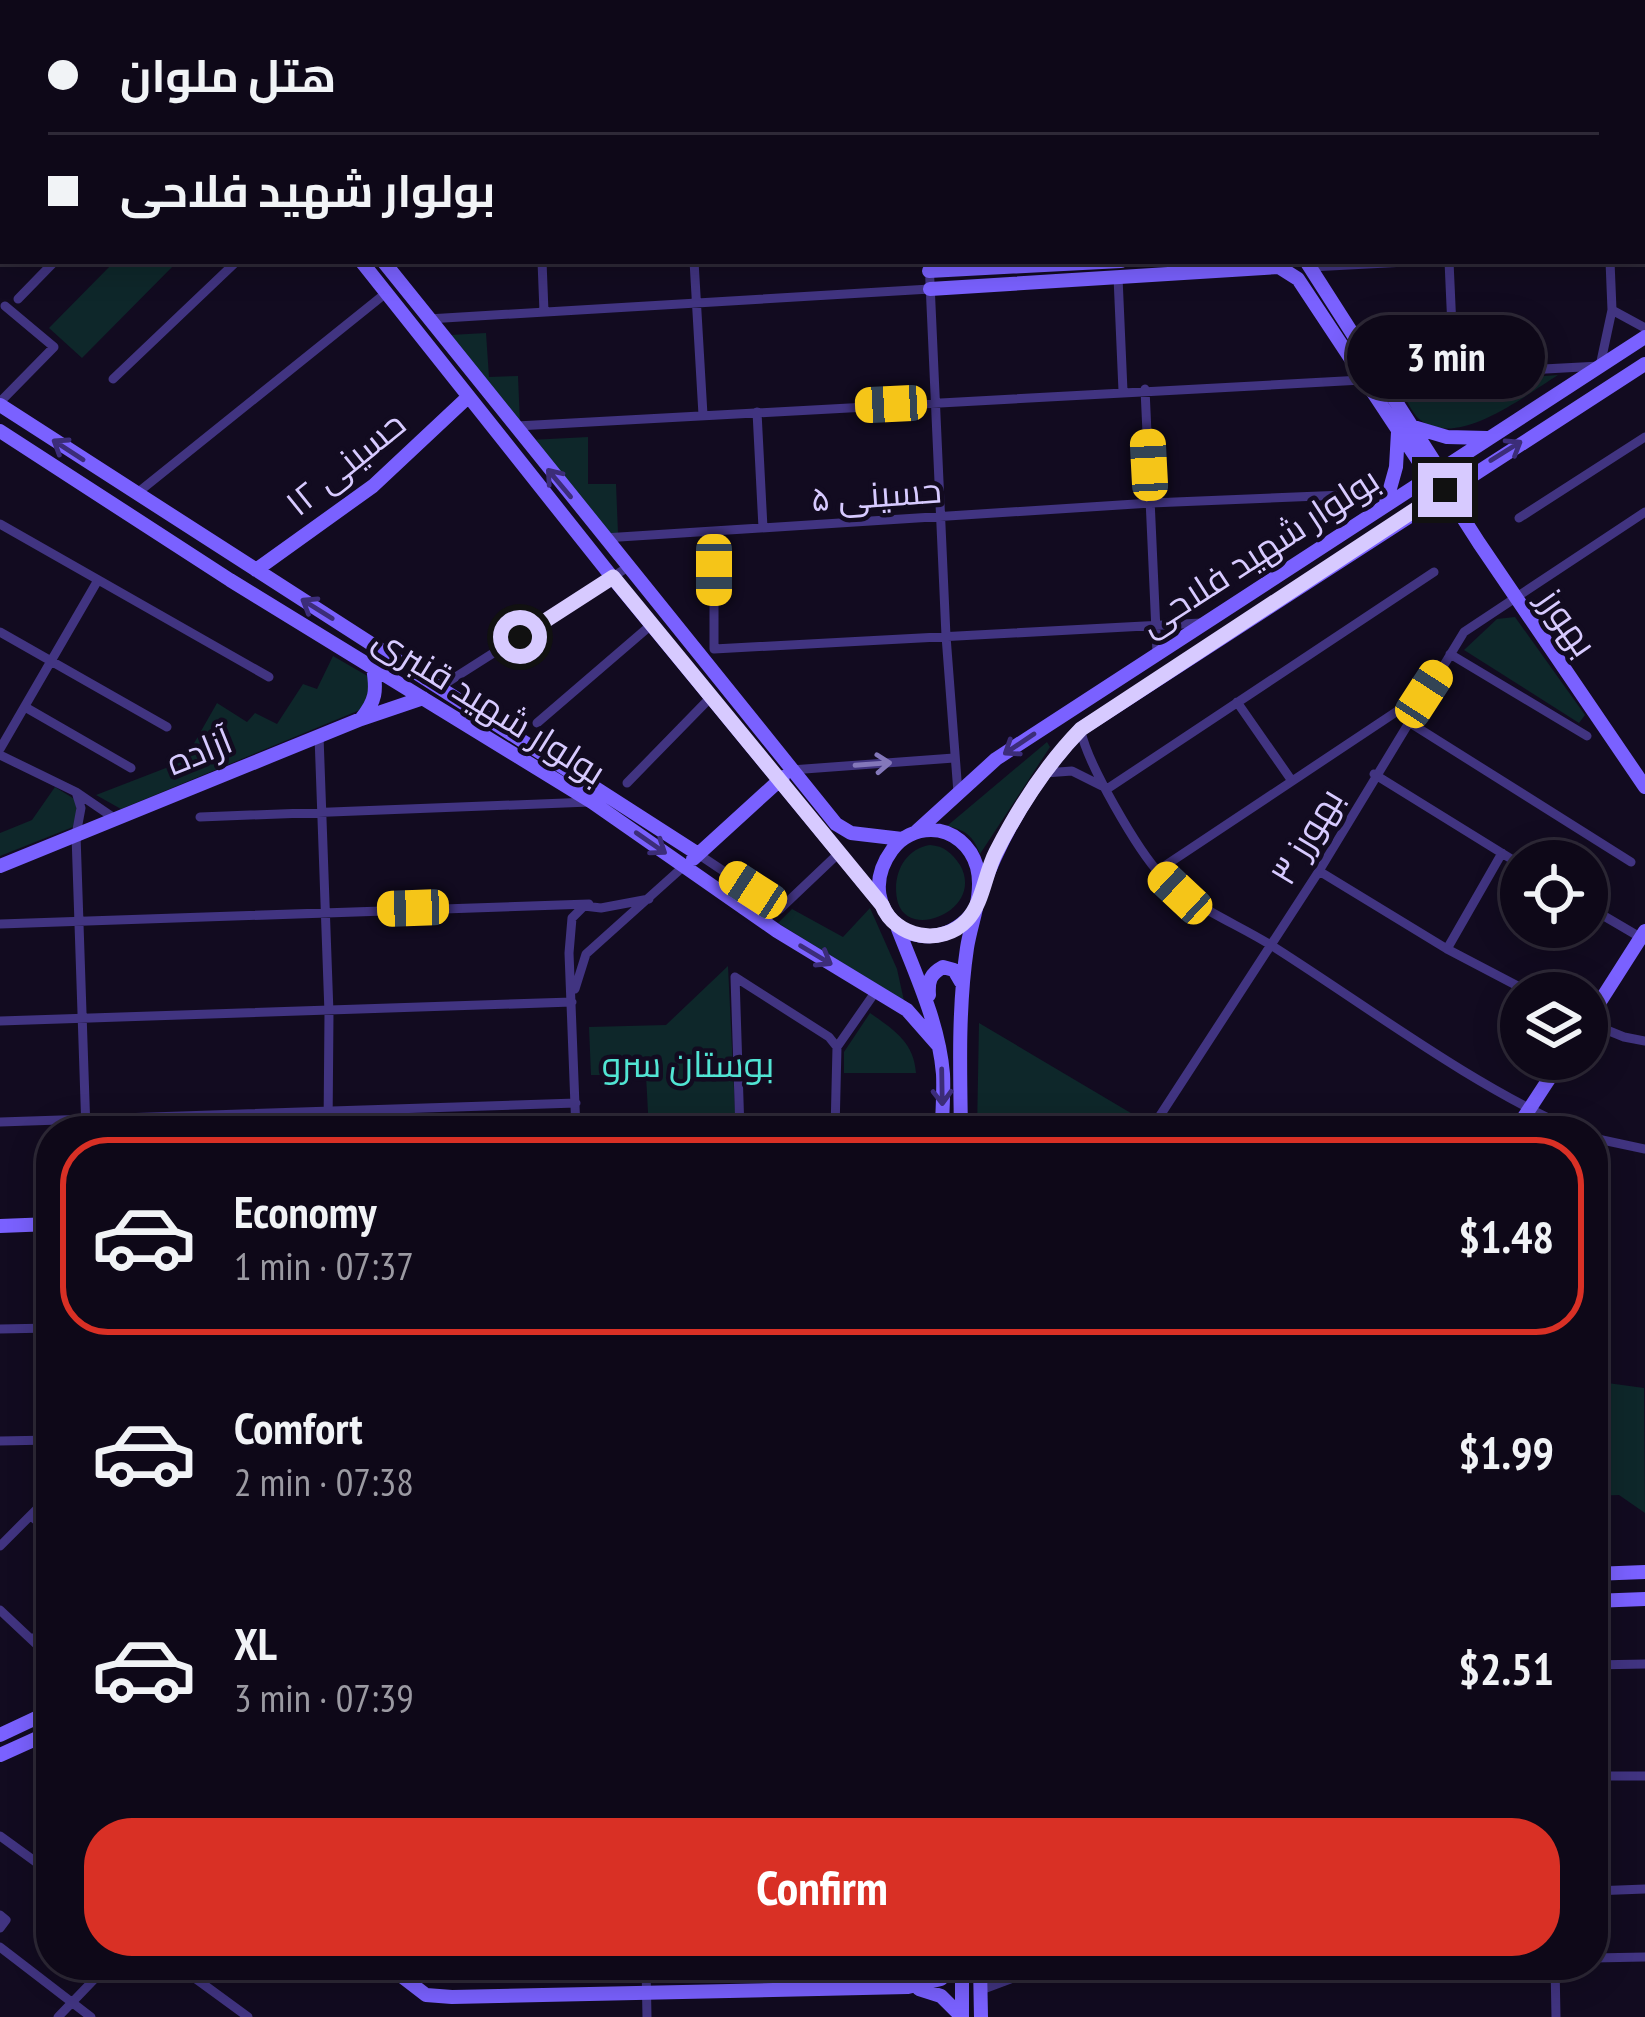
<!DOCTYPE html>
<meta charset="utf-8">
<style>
:root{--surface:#0e0818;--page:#171121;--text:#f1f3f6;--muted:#9b9aa2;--line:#2e2937;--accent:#d93025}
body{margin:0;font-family:"PT Sans Narrow",Cairo,sans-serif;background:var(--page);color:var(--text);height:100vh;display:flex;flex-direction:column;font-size:45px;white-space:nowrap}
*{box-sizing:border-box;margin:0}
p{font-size:39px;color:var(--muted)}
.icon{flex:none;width:66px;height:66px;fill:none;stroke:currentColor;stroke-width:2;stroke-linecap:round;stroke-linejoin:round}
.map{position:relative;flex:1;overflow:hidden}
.panel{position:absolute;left:36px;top:1116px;width:1572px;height:864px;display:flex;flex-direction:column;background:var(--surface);border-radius:48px;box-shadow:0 6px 30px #0003,0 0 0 3px var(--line)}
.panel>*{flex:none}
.guide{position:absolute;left:0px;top:0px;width:1647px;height:264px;box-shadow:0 6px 30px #0003,0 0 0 3px var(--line);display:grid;align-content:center;height:264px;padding:0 48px;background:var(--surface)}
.tools{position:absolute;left:1500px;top:840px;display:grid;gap:24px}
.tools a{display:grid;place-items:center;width:108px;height:108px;border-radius:50%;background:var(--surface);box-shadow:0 6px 30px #0003,0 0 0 3px var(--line);font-size:60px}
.end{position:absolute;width:54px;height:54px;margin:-27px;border:15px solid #d7caff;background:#111;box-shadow:0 0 0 6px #111}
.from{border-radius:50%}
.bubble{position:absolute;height:84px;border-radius:42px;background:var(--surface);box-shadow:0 6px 30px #0003,0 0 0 3px var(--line);font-size:39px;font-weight:700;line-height:84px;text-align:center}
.car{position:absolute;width:36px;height:72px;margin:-36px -18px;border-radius:15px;box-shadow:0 0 9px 3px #0007;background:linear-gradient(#f5c518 24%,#345 0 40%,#f5c518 0 76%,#345 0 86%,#f5c518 0)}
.guide b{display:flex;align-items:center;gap:42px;height:114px;font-size:45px}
.guide b+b{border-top:3px solid var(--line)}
.guide i{width:30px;height:30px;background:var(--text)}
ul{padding:21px 0 0;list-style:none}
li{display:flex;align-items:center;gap:36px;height:198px;margin:0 24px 18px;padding:0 24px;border:6px solid transparent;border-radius:48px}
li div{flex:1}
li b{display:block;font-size:45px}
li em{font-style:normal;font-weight:700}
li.on{border-color:var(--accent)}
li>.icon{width:108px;height:108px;stroke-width:1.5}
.cta{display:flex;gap:24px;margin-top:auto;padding:24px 48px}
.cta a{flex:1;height:138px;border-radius:48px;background:var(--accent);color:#fff;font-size:48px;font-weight:700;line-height:138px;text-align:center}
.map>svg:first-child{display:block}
.green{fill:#0e272a}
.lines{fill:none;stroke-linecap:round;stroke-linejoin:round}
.street{stroke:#413481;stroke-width:9}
.secondary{stroke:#7a61ff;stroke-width:14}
.highway{stroke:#ff4585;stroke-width:16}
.oneway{stroke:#3c2d79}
.oneway2{stroke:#8478ba}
.route{stroke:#d7caff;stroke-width:15}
.labels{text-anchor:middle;stroke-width:9;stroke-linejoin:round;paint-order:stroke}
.street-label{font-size:36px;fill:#d7caff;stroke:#120b20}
.park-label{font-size:36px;fill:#51e4d3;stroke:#120b20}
</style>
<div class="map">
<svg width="1645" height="2017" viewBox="0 0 1645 2017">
<rect width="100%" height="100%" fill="#120b20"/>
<path class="green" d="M 115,261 L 178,261 L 82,358 L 49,328 Z
M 486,333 L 489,377 L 518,376 L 520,424 L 450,335 Z
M 1558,375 C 1527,394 1456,451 1419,419 C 1411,412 1405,396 1399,387 Z
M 588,437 L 588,484 L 616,484 L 618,533 L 607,533 L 530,440 Z
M 1515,617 L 1585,715 L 1579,723 L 1464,650 L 1497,619 Z
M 333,656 L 371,678 L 367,707 L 121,809 L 96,795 L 184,761 L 217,703 L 247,722 L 255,713 L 277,724 L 303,684 L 317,689 Z
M 1047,742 L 1050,747 L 980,854 C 973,836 966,830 947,826 Z
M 55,787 L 76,800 L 77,813 L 73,827 L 0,856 L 0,833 L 32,820 Z
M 930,845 C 944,846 952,853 960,865 C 985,909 910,941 898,903 C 891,878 903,849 930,845 Z
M 870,908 L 897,969 L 904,1001 L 778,923 L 792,909 L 843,937 Z
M 728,966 L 736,1131 L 649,1131 L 646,1075 L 591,1075 L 589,1027 L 666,1025 Z
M 870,1013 C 894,1030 914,1042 916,1073 L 844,1073 L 844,1052 Z
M 979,1023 L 1146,1122 L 1139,1131 L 977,1131 Z
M 1593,1381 L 1644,1388 L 1645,1513 L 1619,1495 L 1593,1496 Z"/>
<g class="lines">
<path class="street" d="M 735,0 L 736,3
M 914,0 L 914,3
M 1092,0 L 1092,3
M 1436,0 L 1437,3
M 1595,0 L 1595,3
M 529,3 L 533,0
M 564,3 L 568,0
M 0,27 L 3,34
M 1644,217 L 1645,217
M 542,261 L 544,312
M 694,261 L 703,415
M 929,261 L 946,636 L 958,793
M 1449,261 L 1454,373
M 1311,267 L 1425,261
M 1118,277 L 1123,391
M 18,299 L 55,261
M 1612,310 L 1645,328
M 428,319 L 930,289
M 1379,378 L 1600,366 L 1612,310 L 1610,261
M 113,379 L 237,261
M 1145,389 L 1157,653
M 0,402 L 54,347 L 5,306
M 757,412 L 763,528
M 517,426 L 1362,380
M 136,494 L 386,293
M 1519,518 L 1645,437
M 0,524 L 269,677
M 714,531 L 714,649 L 1201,623
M 604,538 L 1151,503 L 1369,494
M 0,632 L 167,727
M 1450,654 L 1587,736
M 440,687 L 628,567
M 1237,702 L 1292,781
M 25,707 L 131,768
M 1407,721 L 1631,862
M 537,723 L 651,625
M 1081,731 C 1087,763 1138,851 1161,875 C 1192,908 1239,924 1277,949 C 1374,1011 1470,1084 1576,1131
M 319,736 L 329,1013 L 328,1131
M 0,749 L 98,580
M 0,755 L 76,792 L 114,818
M 791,770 L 954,758
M 1045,773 L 1072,771 L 1102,786
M 1374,774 L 1521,865
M 627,783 L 711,697
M 1107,789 L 1434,572
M 76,792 L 81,808 L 76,835 L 86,1131
M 200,817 L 590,802
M 698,854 L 780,909 L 839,853
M 1157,871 L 1417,698
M 1319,871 L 1447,949 L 1531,993
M 1587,906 L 1645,940
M 0,924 L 589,904
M 1447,949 L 1502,853
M 735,977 L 740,1131
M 735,977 L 829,1037 L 837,1047
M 575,989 L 586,954 L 684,866
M 0,1021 L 572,1002
M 1587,1022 L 1624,1037 L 1645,1041
M 837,1047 L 876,991
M 0,1122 L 576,1103
M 576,1131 L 569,953 L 572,918 L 584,906 L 601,908 L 649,899
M 835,1131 L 837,1047
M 1150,1131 L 1319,871 L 1464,632 L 1645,512
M 1593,1138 L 1645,1149
M 0,1329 L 51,1328
M 0,1441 L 51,1440
M 32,1517 L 51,1532
M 0,1546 L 51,1495
M 0,1610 L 51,1658
M 31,1638 L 51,1638
M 1593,1665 L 1645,1664
M 1593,1776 L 1645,1776
M 0,1836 L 51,1873
M 1593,1891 L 1645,1889
M 0,1915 L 6,1920 L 0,1928
M 0,1947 L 91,2017
M 1593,1958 L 1645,1957
M 177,1965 L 248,2017
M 646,1965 L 647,2017
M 990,1965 L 1032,1973 L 1332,1965
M 1555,1965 L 1556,2017
M 981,1990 L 1021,1975
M 58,2017 L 108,1965"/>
<path class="secondary" d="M 1271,0 L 1272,3
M 1285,0 L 1286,3
M 368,3 L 375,0
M 361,261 L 612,577 L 882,905
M 383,261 L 836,824 L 851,833 L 902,839
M 1306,261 L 1439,469 L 1445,490 L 1479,543 L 1645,787
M 929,271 L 1121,261
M 930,289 L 1279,267 L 1298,279 L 1431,480
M 0,405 L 698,854
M 1410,426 L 1447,437 L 1487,438
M 0,431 L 230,580 L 592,802 L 777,931 L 907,1010 L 937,1044
M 1386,503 L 1396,467 L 1398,432
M 256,570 L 373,486 L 468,397
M 361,719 C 376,701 377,691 373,667
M 917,831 L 996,759 L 1645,337
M 693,859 L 783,777
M 0,866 L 361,719 L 423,698
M 979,896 C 1002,834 1035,777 1081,729 L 1645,364
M 898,929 C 916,975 939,1024 943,1074 C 944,1093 942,1112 942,1131
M 929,995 C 928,981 930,974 943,967 L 954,970 L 961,982
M 1587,1022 L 1645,931
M 961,1131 C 960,1070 958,1008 967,948 C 971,922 984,894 977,867 C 971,846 953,830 931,830 C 916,830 901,837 892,850 C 847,912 928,972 975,910
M 1515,1131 L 1562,1059
M 0,1226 L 51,1224
M 1593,1574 L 1645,1572
M 1593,1601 L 1645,1599
M 0,1735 L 51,1711
M 0,1755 L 51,1732
M 387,1965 L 426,1995 L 452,1997 L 908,1987 L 941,1979 L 956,1965
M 962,1965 L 962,2017
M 980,1965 L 981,2017
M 919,1989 L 941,1996 L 962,2017"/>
<path class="highway" d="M 187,3 L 193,0
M 246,3 L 251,0
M 308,3 L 315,0
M 331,3 L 336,0
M 0,117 L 3,115
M 0,150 L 3,148
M 0,176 L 3,174
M 0,202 L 3,200"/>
</g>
<defs><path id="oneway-shaft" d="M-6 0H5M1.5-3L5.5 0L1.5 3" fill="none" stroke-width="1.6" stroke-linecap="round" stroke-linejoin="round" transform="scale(3)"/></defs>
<g class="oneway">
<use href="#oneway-shaft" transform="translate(68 450) rotate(-147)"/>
<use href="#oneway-shaft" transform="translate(1506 451) rotate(-32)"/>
<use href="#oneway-shaft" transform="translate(559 483) rotate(-130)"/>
<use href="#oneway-shaft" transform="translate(317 609) rotate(-148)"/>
<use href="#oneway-shaft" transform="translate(1019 744) rotate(146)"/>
<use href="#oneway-shaft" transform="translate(651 843) rotate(35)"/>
<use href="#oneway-shaft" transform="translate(816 955) rotate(31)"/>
<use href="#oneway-shaft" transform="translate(942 1087) rotate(89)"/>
</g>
<use class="oneway2" href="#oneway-shaft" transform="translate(873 764) rotate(-4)"/>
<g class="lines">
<path class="route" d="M 520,637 L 613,577 L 882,905 C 895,938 942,947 967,920 C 983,903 985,873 996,852 C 1019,807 1046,765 1081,729 L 1445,490"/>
</g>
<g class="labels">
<g class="street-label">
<text transform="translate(345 463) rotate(-39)" y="13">حسینی ۱۲</text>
<text transform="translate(876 494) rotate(-4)" y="13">حسینی ۵</text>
<text transform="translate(1259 551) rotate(-33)" y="13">بولوار شهید فلاحی</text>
<text transform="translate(1568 622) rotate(55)" y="13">بهورز</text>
<text transform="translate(490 705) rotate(32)" y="13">بولوار شهید قنبری</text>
<text transform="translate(199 751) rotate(-22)" y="13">آزاده</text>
<text transform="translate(1306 836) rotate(-59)" y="13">بهورز ۳</text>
</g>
<g class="park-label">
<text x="688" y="1077">بوستان سرو</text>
</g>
</g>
</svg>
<div class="tools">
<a><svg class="icon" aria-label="locate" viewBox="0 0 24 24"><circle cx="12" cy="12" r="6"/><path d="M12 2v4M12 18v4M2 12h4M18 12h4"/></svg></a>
<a><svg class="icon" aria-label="layers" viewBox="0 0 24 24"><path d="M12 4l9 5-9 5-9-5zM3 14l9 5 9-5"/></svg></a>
</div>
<i class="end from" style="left:520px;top:637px"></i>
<i class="end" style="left:1445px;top:490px"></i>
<div class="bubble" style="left:1347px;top:315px;width:198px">3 min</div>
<i class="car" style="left:891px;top:404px;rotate:267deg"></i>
<i class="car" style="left:1149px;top:465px;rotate:357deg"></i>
<i class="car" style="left:714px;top:570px;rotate:180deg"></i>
<i class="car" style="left:1424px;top:694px;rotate:33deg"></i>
<i class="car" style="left:753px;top:890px;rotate:303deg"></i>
<i class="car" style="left:1180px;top:893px;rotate:313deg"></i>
<i class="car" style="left:413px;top:908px;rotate:268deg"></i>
<div class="guide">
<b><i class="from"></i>هتل ملوان</b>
<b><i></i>بولوار شهید فلاحی</b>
</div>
<section class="panel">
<ul>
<li class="on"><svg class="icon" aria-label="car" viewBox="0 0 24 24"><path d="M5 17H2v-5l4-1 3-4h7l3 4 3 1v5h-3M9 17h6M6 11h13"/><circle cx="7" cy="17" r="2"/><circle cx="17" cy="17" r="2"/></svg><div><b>Economy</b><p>1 min · 07:37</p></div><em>$1.48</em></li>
<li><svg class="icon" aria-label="car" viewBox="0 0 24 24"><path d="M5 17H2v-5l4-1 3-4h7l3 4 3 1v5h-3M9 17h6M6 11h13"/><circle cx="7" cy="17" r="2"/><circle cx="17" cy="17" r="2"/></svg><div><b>Comfort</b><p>2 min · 07:38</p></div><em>$1.99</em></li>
<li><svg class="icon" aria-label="car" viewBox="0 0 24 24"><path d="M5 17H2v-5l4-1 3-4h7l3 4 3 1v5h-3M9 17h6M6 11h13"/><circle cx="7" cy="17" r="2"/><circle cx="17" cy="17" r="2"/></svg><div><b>XL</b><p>3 min · 07:39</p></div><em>$2.51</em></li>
</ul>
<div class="cta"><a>Confirm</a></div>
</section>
</div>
